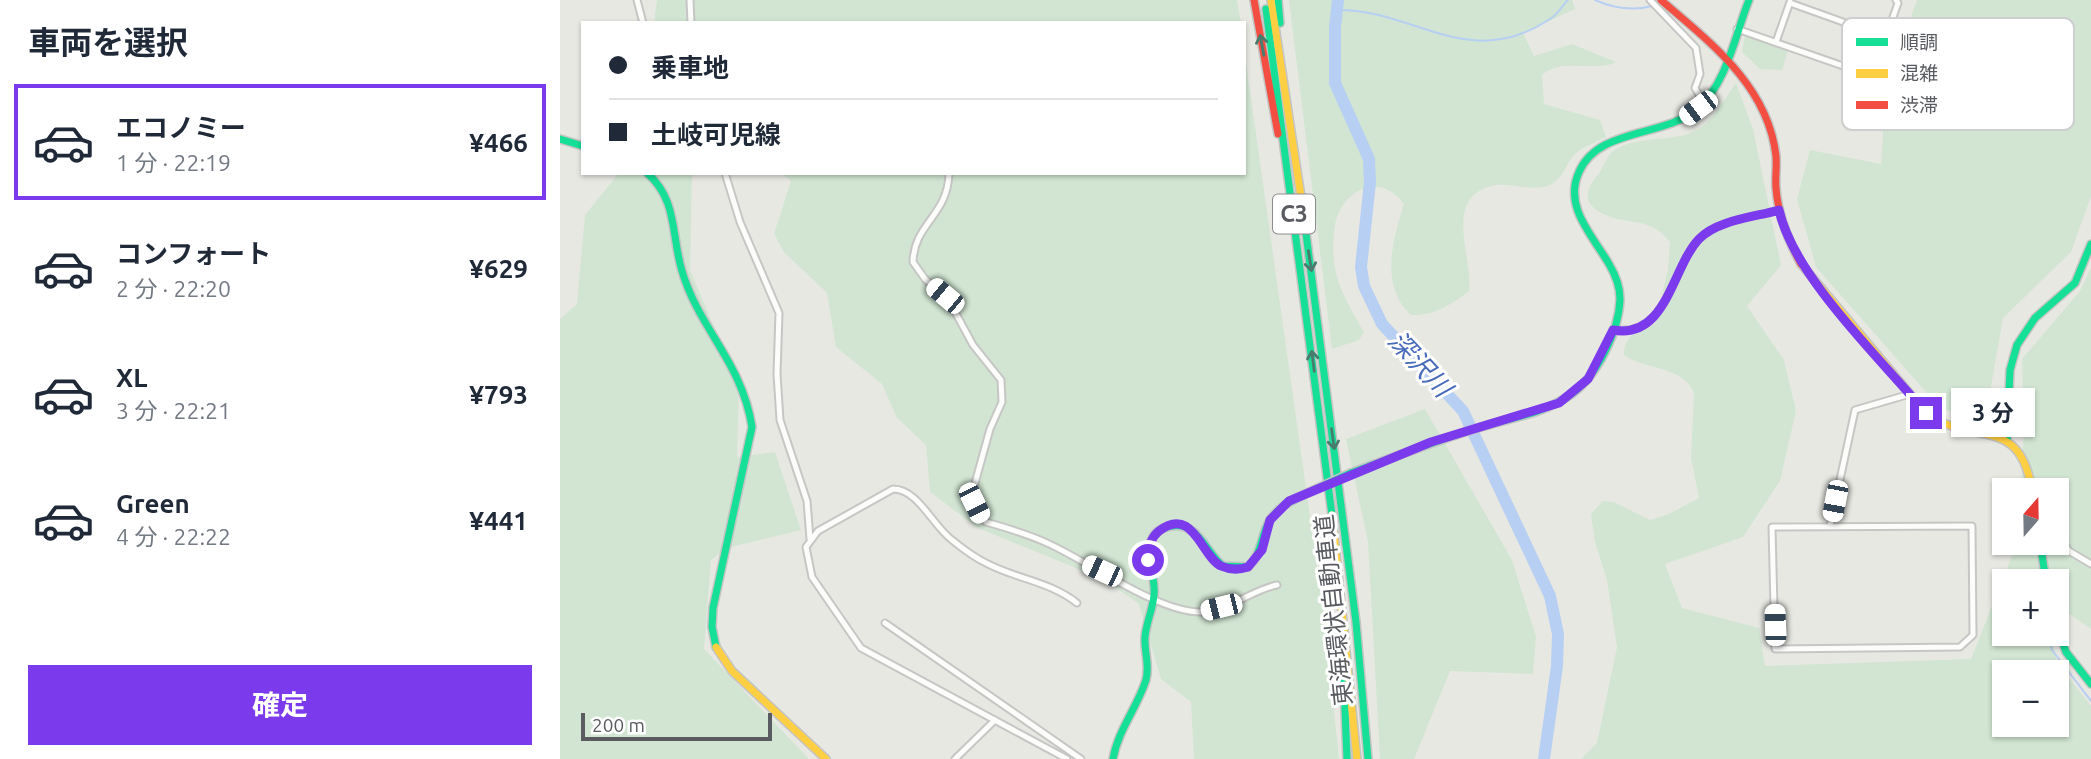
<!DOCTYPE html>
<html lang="ja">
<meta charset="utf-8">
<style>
:root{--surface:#fff;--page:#f2f2f3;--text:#1f2937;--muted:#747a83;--line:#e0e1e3;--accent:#7c3aed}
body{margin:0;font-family:Ubuntu,"Noto Sans JP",sans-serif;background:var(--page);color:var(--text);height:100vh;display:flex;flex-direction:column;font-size:26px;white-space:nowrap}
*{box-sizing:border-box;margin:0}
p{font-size:23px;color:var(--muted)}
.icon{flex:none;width:38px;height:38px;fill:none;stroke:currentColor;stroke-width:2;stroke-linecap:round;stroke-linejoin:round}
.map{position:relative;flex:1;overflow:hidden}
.details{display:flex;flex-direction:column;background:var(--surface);width:560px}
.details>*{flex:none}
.top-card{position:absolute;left:21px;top:21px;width:665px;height:154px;border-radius:0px;box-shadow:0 2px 5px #0004;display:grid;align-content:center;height:154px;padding:0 28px;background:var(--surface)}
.needle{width:46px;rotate:20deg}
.controls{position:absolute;left:1432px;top:478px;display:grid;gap:14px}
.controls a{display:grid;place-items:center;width:77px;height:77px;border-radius:0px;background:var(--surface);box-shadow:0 2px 5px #0004;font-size:35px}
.scale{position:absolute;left:21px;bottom:18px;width:191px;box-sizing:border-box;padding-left:7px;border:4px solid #595b60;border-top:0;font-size:19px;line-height:24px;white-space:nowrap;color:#595b60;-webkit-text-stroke:5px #fff;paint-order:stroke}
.end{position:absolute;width:32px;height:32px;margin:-16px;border:9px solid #7c3aed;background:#fff;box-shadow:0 0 0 4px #fff}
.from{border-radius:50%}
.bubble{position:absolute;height:49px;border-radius:0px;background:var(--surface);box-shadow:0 2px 5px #0004;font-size:23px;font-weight:700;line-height:49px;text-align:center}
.car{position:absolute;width:21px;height:42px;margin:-21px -10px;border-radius:9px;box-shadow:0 0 5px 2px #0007;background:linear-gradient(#fff 24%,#345 0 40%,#fff 0 76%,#345 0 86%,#fff 0)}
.top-card b{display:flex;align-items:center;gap:24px;height:66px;font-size:26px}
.top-card b+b{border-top:2px solid var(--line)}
.top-card i{width:18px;height:18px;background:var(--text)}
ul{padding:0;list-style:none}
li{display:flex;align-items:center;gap:21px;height:116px;margin:0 14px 10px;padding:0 14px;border:4px solid transparent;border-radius:0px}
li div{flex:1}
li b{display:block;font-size:26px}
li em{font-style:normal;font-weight:700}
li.active{border-color:var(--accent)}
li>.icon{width:63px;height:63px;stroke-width:1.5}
h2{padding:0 28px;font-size:32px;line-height:84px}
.button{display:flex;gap:14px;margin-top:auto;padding:14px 28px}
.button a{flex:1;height:80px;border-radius:0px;background:var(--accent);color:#fff;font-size:28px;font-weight:700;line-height:80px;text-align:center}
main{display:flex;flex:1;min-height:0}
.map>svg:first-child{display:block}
.green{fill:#d1e5d2;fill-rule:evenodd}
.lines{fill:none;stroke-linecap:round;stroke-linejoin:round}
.stream{stroke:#b7cff2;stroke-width:2}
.river{stroke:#b7cff2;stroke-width:12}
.street-casing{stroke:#c6c6c5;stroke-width:9}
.fast-casing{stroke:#c4c4c4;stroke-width:10}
.slow-casing{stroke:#c4c4c4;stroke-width:10}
.jam-casing{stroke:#c4c4c4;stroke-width:10}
.street{stroke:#fcfcfb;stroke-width:5}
.fast{stroke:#16e098;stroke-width:7}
.slow{stroke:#ffcf43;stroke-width:7}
.jam{stroke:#f24e42;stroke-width:7}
.fast-bridge-casing{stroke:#c4c4c4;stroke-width:10;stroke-linecap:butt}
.fast-bridge{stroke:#16e098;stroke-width:7}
.oneway{stroke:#487c6e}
.route{stroke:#7c3aed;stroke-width:9}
.labels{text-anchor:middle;stroke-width:6;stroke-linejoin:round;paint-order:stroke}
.shield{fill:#fff;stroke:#8b8c90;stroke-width:2}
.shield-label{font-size:23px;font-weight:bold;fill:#595b60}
.street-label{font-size:24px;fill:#595b60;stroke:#fff}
.water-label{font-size:26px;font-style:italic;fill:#476bba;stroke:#fff}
.key{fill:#fff;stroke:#cdcecf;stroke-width:2}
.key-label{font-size:19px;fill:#595b60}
</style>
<main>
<section class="details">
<h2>車両を選択</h2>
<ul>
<li class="active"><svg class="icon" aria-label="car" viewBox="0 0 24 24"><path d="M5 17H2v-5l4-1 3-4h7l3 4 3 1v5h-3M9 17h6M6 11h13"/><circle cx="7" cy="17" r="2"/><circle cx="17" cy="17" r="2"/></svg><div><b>エコノミー</b><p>1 分 · 22:19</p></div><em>¥466</em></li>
<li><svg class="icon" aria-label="car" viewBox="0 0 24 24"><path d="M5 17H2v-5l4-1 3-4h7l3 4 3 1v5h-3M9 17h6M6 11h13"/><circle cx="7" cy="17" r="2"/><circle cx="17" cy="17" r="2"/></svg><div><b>コンフォート</b><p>2 分 · 22:20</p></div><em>¥629</em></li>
<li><svg class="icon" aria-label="car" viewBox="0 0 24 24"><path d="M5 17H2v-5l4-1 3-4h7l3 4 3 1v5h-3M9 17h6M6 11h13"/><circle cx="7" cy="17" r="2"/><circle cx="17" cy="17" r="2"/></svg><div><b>XL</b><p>3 分 · 22:21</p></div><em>¥793</em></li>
<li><svg class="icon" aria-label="car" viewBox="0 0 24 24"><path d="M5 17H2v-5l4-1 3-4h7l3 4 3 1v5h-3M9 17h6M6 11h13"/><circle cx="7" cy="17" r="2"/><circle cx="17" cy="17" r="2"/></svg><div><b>Green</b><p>4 分 · 22:22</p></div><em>¥441</em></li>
</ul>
<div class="button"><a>確定</a></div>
</section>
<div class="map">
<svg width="1531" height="759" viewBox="0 0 1531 759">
<rect width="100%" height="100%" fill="#e8e8e3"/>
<path class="green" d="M 97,0 L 677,0 L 681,23 L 94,23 Z
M 729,0 L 1012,0 L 1015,9 L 963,33 L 974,56 L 1012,44 L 1056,62 C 1034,73 1003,57 982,75 L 984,104 L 1040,120 L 1046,137 C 1037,142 1025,146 1017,152 C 1006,161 1004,179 990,185 C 972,193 949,181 931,186 C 882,199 914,260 909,291 C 890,305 875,316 851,315 C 819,286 833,239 844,204 C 822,174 789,186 777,217 C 773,228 773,250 774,261 C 777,288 791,309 804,332 L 799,340 L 772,349 Z
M 1357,0 L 1531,0 L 1531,196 L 1511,252 L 1443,318 L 1425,421 L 1380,408 L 1256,267 L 1237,199 L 1250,150 L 1321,164 L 1326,85 Z
M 1185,35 L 1228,50 L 1222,70 L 1200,69 L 1182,52 Z
M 684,49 L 764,615 L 779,759 L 634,759 L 631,702 L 601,679 L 579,604 L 545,580 L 418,528 L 370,492 L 366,445 L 337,418 L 322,384 L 276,347 L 267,293 L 224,252 L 214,234 L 231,181 L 221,173 L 684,173 Z
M 1176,83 L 1193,129 L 1221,265 L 1187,306 L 1224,360 L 1236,411 L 1220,481 L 1183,537 L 1105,564 L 1122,608 L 1199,628 L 1205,666 L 1411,659 L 1457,543 L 1496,542 L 1496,490 L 1461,490 L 1464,429 L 1462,359 L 1520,291 L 1531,268 L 1531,629 L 1505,611 L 1496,615 L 1496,581 L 1444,581 L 1444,634 L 1491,634 L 1497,663 L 1531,706 L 1531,759 L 1021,759 L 1037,743 L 1057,647 L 1047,580 L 1035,542 L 1031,514 L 1043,501 L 1054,502 L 1090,520 L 1109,514 L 1139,498 L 1131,458 L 1134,393 C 1122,365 1087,371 1064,355 C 1064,334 1078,331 1095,324 L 1108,270 L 1110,242 C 1087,212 1059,229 1034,208 C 1022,198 1029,185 1037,176 C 1044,168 1046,155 1055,150 C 1081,133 1118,145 1143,126 C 1156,116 1166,96 1176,83 ZM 1444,672 L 1496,672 L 1496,724 L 1444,724 Z
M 59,173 L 132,173 L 130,270 L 179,386 L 177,457 L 215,452 L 241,530 L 167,548 L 151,560 L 144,649 L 249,759 L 0,759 L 0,319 L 17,304 L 25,215 Z
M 865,409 L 952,560 L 976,637 L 973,674 L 890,671 L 854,759 L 820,759 L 808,542 L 786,439 Z"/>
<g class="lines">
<path class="stream" d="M 1035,0 C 1053,8 1073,11 1092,6
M 778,10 C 854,9 909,73 990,19 C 997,15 1002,6 1008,0
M 1488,634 L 1492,650 L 1531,701"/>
<path class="river" d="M 778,0 L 775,27 L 775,83 L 809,159 L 810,182 L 801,267 L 804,286 L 822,324 L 903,411 L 990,596 L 998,634 L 997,666 L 984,759"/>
<g class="street-casing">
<path id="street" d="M 77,0 L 83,23
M 130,0 L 131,23
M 1090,0 L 1136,48 L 1140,74 L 1135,88 L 1141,98 L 1146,100
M 1230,3 L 1325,37
M 1177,29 L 1306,74 L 1314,71 L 1338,3 L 1336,0
M 1216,42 L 1230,2
M 165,173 L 180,222 L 219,313 L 217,374 L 220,420 L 247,501 L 250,539
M 389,173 C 388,216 354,223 353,262 L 365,279 L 388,299 L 413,345 L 441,380 L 442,402 L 430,429 L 412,494 L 421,516 L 426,522 C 447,528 468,534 487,543 C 528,561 598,613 642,612 C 669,611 691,590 717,585
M 1053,329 C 1107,340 1112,267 1139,239 C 1157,220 1195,217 1219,210
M 1270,526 L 1295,410 L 1350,394
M 1412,526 L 1413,635 L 1400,647 L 1215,649 L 1212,527 Z
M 1496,531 L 1509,551 L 1531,564
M 325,623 L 521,759
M 395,759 L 435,720
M 507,759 L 301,648 L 252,577 L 246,547 L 258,531 L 333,489 C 358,489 372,525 392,540 C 403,549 415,558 428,564 C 457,579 491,582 517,603"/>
</g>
<g class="fast-casing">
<path id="fast" d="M 718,0 L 720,23
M 706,9 L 772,515
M 0,139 L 23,146
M 87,173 C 118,200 111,235 122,271 C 139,329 182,362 192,427 L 153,608 L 152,627 L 156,647
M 743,210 L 796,622 L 808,759
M 1447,440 L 1450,370 L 1457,345 L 1475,318 L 1515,283 L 1531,244
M 791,473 C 834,457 877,440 921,427 C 950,418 985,413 1010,395 C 1037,377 1059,331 1060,299 C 1060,286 1055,274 1049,264 C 1033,236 1003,207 1019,172 C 1039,127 1103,138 1137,109 C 1167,84 1175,35 1189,0
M 1480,542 L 1486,581
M 1496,623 L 1506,652 L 1531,684
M 783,659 L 787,759
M 553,759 C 558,730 577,708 586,680 C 590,664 584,652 585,637 C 586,623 593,609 594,595 C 597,573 574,533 611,526 C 638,521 646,553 663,566 L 688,567 C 699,557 700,545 705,531 C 713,507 734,499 756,489"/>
</g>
<g class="slow-casing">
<path id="slow" d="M 711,0 L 743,210
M 1241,264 L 1366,413 C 1415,448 1459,413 1472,490
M 772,515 L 797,759
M 156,647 L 172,671 L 266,759"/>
</g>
<g class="jam-casing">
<path id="jam" d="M 694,0 L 718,134
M 1101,0 C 1151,43 1208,86 1216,156 C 1217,167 1215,178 1216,188 C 1218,216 1228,240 1241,264"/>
</g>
<use href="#street" class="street"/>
<use href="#fast" class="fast"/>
<use href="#slow" class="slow"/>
<use href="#jam" class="jam"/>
<g class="fast-bridge-casing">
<path id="fast-bridge" d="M 756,489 L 791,473"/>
</g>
<use href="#fast-bridge" class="fast-bridge"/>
</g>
<defs><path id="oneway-shaft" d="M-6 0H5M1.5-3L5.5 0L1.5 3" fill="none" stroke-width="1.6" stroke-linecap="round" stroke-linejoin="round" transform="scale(1.75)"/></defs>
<g class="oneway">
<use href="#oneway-shaft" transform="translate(702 45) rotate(-100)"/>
<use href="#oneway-shaft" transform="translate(750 261) rotate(81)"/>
<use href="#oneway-shaft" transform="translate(753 361) rotate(-97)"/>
<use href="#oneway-shaft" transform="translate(773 439) rotate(82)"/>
</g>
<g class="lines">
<path class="route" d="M 588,560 C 588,549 590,538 599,531 C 633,505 641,556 661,566 C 670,570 679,570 688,567 L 702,550 L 710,520 L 729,501 L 871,442 L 999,403 L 1028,379 L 1053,330 C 1107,340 1112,267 1139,239 C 1157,220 1195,217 1219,210 C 1234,277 1321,359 1366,413"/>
</g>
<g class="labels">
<rect class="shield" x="713" y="194.5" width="42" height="39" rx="5"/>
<g class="shield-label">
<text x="734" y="222">C3</text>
</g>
<g class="street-label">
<text transform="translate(774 610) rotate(-96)" y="8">東海環状自動車道</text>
</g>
<g class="water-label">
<text transform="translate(860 364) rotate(47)" y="9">深沢川</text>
</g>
</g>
<rect x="1282" y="18" width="232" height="112" rx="10" class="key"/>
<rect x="1296" y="38" width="32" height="8" fill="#16e098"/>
<rect x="1296" y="69" width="32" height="9" fill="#ffcf43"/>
<rect x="1296" y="101" width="32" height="8" fill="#f24e42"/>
<g class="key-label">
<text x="1340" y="49">順調</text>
<text x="1340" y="80">混雑</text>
<text x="1340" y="112">渋滞</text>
</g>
</svg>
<div class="controls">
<a><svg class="needle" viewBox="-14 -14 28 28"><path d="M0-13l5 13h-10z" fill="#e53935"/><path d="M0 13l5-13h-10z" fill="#747a83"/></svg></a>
<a>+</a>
<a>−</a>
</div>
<div class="scale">200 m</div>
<i class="end from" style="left:588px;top:560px"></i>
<i class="end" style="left:1366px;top:413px"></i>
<div class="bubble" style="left:1391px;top:388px;width:84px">3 分</div>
<i class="car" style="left:1138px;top:108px;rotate:233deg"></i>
<i class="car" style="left:385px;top:296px;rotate:310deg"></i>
<i class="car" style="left:1275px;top:501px;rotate:191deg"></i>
<i class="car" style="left:414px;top:503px;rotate:154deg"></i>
<i class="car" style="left:542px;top:571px;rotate:295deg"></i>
<i class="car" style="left:661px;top:607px;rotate:256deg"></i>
<i class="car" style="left:1215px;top:625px;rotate:358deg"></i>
<div class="top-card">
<b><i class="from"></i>乗車地</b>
<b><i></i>土岐可児線</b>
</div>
</div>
</main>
